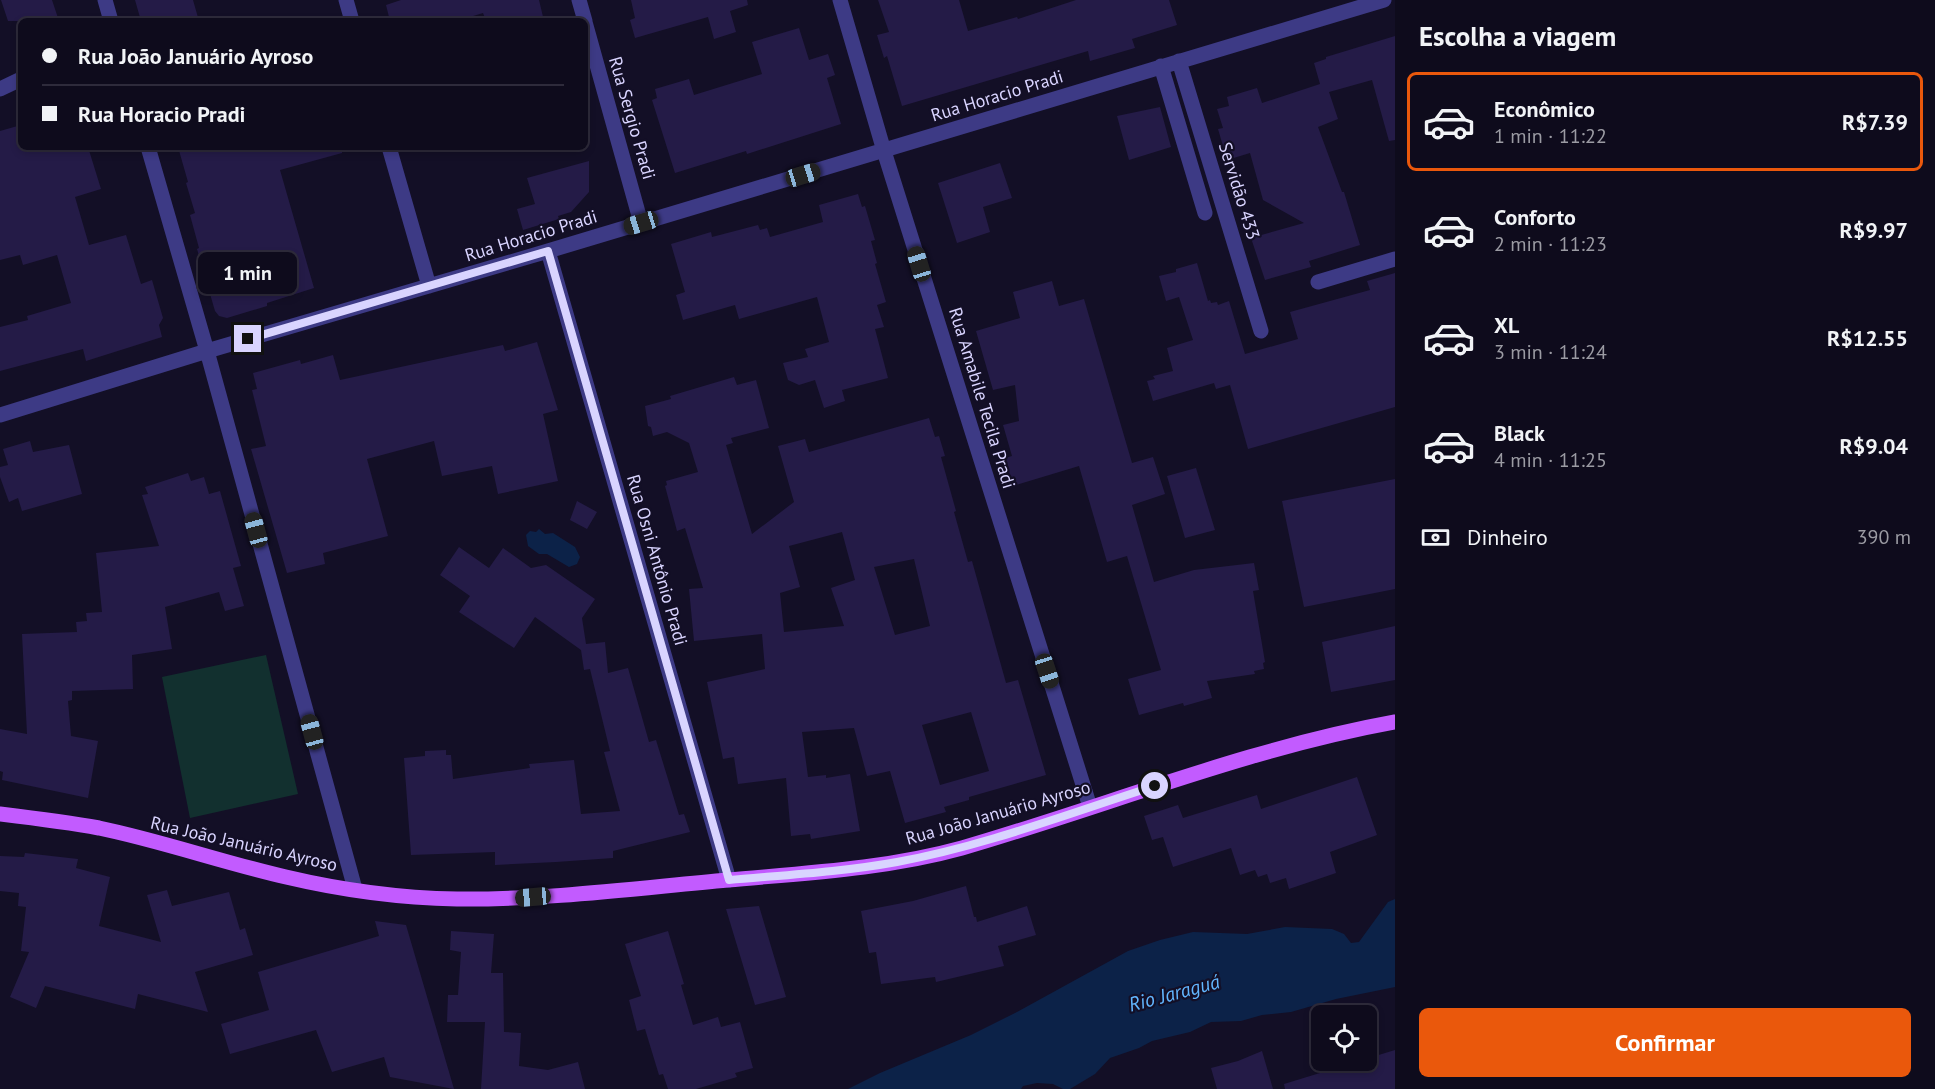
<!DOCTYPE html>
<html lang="pt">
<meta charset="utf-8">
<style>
:root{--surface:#0e0b1c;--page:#1c1929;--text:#f1f3f6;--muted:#9b9ba3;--line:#2e2b3b;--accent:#ea580c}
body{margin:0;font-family:"PT Sans",sans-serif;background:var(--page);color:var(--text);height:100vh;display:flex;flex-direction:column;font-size:22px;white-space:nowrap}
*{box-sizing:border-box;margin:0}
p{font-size:20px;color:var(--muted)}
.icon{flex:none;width:33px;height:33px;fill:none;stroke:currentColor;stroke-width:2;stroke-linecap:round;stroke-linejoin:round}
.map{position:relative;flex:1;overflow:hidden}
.drawer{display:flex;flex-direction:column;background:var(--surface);width:540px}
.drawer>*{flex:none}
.banner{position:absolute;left:18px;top:18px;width:570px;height:132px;border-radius:9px;box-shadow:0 3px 9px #0003,0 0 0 2px var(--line);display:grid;align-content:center;height:132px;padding:0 24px;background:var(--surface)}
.tools{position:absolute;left:1311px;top:1005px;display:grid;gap:12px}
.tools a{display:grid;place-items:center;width:66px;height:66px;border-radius:9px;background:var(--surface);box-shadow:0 3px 9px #0003,0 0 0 2px var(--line);font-size:30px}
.end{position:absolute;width:27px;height:27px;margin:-14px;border:8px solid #d9d4ff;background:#111;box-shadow:0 0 0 3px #111}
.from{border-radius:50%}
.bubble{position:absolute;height:42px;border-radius:9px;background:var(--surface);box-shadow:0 3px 9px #0003,0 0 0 2px var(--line);font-size:20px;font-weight:700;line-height:42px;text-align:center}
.car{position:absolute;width:18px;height:36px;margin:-18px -9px;border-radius:8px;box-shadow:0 0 4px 2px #0007;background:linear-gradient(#222 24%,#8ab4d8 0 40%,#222 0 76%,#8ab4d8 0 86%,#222 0)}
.banner b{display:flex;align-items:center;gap:21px;height:57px;font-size:22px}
.banner b+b{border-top:2px solid var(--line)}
.banner i{width:15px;height:15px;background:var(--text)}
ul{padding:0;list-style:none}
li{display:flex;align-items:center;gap:18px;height:99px;margin:0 12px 9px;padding:0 12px;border:3px solid transparent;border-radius:9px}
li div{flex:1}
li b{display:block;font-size:22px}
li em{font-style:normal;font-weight:700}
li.on{border-color:var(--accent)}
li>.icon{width:54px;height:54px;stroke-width:1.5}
h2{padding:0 24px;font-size:27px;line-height:72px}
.pay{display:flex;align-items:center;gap:15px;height:66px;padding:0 24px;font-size:22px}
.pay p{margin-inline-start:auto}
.cta{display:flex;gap:12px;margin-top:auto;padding:12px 24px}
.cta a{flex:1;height:69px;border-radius:9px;background:var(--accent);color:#fff;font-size:24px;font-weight:700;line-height:69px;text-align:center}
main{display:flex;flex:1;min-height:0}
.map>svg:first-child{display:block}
.green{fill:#12302f}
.water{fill:#0c2248}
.building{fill:#241b47;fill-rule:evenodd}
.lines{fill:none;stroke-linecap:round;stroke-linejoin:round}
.minor{stroke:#3d3a85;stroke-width:15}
.major{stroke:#c25bff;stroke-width:15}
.route{stroke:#d9d4ff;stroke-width:8}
.labels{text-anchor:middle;stroke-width:4.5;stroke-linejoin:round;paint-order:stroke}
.street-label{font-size:18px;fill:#d9d4ff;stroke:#130f26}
.water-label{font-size:20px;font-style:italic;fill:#62b6ff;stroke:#130f26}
</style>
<main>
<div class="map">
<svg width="1395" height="1089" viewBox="0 0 1395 1089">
<rect width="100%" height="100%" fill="#130f26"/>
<path class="green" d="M 266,655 L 298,794 L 190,818 L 162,677 Z"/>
<path class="water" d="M 539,529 L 545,534 L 553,533 L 575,547 L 580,557 L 577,564 L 569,567 L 547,554 L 539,554 L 528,546 L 526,535 L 530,531 L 536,532 Z
M 1395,899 L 1395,987 L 1336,999 L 1291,1012 L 1262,1015 L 1241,1021 L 1211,1022 L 1190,1032 L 1152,1041 L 1139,1048 L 1110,1058 L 1095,1074 L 1070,1089 L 1063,1089 L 1053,1084 L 1037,1083 L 1023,1086 L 1021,1089 L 848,1089 L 880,1073 L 971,1035 L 1017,1012 L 1128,951 L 1160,940 L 1193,932 L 1247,934 L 1285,927 L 1332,929 L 1344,934 L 1351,943 L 1359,942 L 1388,902 Z"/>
<path class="building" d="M 1,0 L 52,0 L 59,21 L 8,21 Z
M 135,0 L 193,0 L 199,21 L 141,21 Z
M 401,0 L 539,0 L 544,21 L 486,21 L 483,13 L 457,21 L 390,21 L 386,5 Z
M 631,0 L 747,0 L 748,5 L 730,11 L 736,32 L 714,39 L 708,17 L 635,38 L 630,20 L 635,18 Z
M 878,0 L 959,0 L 968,31 L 1017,17 L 1018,19 L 1076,0 L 1169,0 L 1177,25 L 1132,39 L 1135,48 L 1090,61 L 1088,51 L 902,106 L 887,56 L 884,58 L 877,35 L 889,32 Z
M 799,28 L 809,60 L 828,54 L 835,75 L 827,78 L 841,124 L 747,154 L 746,151 L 675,173 L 652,100 L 657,98 L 655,89 L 689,79 L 694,95 L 762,74 L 752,42 Z
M 1395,36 L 1395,140 L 1389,141 L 1372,80 L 1329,92 L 1338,119 L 1318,127 L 1342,192 L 1344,192 L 1360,245 L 1309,261 L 1311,267 L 1265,280 L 1251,238 L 1304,223 L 1263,200 L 1250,153 L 1227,160 L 1218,129 L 1223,128 L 1217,109 L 1229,106 L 1227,97 L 1257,88 L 1262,103 L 1320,84 L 1314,63 L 1326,59 L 1326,57 Z
M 1160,107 L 1171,147 L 1129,160 L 1117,116 Z
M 21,125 L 21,147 L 88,147 L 101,189 L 75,197 L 89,245 L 126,235 L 141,284 L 152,280 L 163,318 L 159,325 L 162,337 L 86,361 L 83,349 L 0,371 L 0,327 L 28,320 L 27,316 L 71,303 L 57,255 L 23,265 L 20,255 L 0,260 L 0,131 Z
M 178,147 L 342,147 L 342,153 L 280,170 L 314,288 L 267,303 L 267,306 L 227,318 L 219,316 L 215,311 L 197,249 L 199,248 L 190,215 L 195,213 L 186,183 L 188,182 Z
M 589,161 L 589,192 L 571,212 L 558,216 L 559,219 L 523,230 L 517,209 L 535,204 L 527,178 Z
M 1000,163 L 1012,198 L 983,207 L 990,232 L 957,243 L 938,183 Z
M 858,194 L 862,207 L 865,206 L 875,240 L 871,241 L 877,263 L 875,264 L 886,302 L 877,305 L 884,327 L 875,329 L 888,378 L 842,390 L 845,401 L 824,408 L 815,380 L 799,385 L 788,380 L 783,363 L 808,357 L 805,349 L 829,342 L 817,297 L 739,319 L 735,305 L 683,320 L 676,295 L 685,292 L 671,244 L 711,232 L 712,237 L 758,225 L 760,230 L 767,228 L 770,237 L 823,222 L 819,205 Z
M 1197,263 L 1208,301 L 1210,300 L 1211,303 L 1217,302 L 1218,305 L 1229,301 L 1245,354 L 1298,339 L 1290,312 L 1370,290 L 1367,281 L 1395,273 L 1395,407 L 1248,449 L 1230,385 L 1216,389 L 1214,383 L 1153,401 L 1147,381 L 1155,379 L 1153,376 L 1173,371 L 1167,348 L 1193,340 L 1179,297 L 1166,301 L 1159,276 L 1176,272 L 1176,269 Z
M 1052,281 L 1059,306 L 1084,299 L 1132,463 L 1153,457 L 1165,494 L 1132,505 L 1154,582 L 1194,570 L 1254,563 L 1259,590 L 1253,591 L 1265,662 L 1263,663 L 1264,669 L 1254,671 L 1255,674 L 1207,681 L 1212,698 L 1184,706 L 1183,703 L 1139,715 L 1128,679 L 1161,670 L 1127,556 L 1107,562 L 1079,466 L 1013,486 L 1005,458 L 1012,456 L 1003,425 L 1019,421 L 1015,385 L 993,390 L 976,331 L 1020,318 L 1013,292 Z
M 537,342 L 558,410 L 543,414 L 558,481 L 498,494 L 492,466 L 442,476 L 434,441 L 367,459 L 388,536 L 323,553 L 325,564 L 287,573 L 251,449 L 266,446 L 252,390 L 257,389 L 253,373 L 300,360 L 301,364 L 333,355 L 340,380 L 503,345 L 505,351 Z
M 734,377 L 737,385 L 756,380 L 769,428 L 731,438 L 733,443 L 726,445 L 752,534 L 794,502 L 778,446 L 805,439 L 809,452 L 929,418 L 935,437 L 939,436 L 945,456 L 941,457 L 956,511 L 954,512 L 968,562 L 972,561 L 1006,683 L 1018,680 L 1046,775 L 969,797 L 969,800 L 944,807 L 946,812 L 905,823 L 890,771 L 867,776 L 854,728 L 802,732 L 808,777 L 826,775 L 826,778 L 850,774 L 860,831 L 811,839 L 810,834 L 791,836 L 786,778 L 738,784 L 734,757 L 723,759 L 707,682 L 765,669 L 762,634 L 694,641 L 689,589 L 703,588 L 685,528 L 677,531 L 665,486 L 667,485 L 666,481 L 698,472 L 689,443 L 667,432 L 653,436 L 651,427 L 648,426 L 645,406 L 671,399 L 670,396 ZM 842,532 L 855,580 L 831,588 L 844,626 L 784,632 L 780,593 L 800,587 L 789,546 ZM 914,559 L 930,626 L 895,635 L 874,567 ZM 971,712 L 989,771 L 940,785 L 922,725 Z
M 30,441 L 33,452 L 69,445 L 82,494 L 22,511 L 18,498 L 9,502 L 0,477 L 0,467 L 8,465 L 3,449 Z
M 1196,468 L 1215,530 L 1185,538 L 1167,476 Z
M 188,473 L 191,481 L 204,477 L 209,494 L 220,491 L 241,566 L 233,568 L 244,606 L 225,611 L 219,592 L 165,607 L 172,649 L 132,655 L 133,689 L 72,691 L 72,700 L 68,701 L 71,736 L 98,741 L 88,798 L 2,780 L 3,772 L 0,771 L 0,729 L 27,734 L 22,634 L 77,632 L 76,622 L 87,621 L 86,613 L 102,612 L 96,553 L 159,546 L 142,495 L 148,494 L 145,487 Z
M 1395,479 L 1395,589 L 1304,607 L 1282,501 Z
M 577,501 L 597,512 L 587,529 L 570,520 Z
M 459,547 L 489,568 L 503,548 L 531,568 L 546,565 L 595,599 L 582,618 L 586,644 L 605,642 L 608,673 L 628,668 L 649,742 L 656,740 L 679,815 L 684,814 L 690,832 L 613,851 L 613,858 L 556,862 L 495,865 L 495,852 L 411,855 L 404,758 L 425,756 L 425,751 L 446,750 L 446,755 L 451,755 L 453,779 L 530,768 L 529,764 L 574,760 L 581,814 L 620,811 L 604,752 L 610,751 L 590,669 L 584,670 L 581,650 L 535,617 L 514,648 L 459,612 L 470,596 L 440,575 Z
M 1395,626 L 1395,680 L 1331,692 L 1322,642 Z
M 1357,777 L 1377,835 L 1330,852 L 1336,873 L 1289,889 L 1286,878 L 1270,883 L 1267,874 L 1258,877 L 1255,870 L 1240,875 L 1231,848 L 1173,867 L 1163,837 L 1152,840 L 1144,816 L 1178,805 L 1183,818 L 1257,795 L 1261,809 Z
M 25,853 L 78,859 L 76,868 L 110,877 L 99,926 L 161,942 L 147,895 L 167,890 L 172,906 L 229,892 L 240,930 L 245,928 L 253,955 L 195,972 L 208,1012 L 138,994 L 135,1009 L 45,986 L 36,1008 L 10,997 L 29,952 L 21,951 L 26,907 L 18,906 L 19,893 L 0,891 L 0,856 L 24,857 Z
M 966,886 L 974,917 L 976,917 L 977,922 L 1027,906 L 1036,935 L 998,946 L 1004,966 L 936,982 L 935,977 L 881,984 L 876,952 L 869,953 L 861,911 L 913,901 Z
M 759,906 L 786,997 L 755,1005 L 726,909 Z
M 375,921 L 406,925 L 454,1089 L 390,1077 L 384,1057 L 332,1072 L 316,1030 L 230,1054 L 221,1024 L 269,1010 L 258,972 L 379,936 Z
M 451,931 L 494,934 L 491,973 L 503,973 L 504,1032 L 521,1033 L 519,1066 L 548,1070 L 578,1062 L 585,1089 L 481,1089 L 485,1022 L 447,1022 L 448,995 L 458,995 L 461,952 L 450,950 Z
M 668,931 L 684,984 L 681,985 L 693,1025 L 718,1017 L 721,1027 L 740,1022 L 753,1068 L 735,1073 L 737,1077 L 696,1089 L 668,1089 L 663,1074 L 659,1075 L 645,1029 L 637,1031 L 629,1000 L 641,996 L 625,944 Z
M 1395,1050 L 1395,1089 L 1285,1089 L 1284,1084 Z
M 1262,1051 L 1273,1089 L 1217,1089 L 1211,1068 L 1238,1061 Z"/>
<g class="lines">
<path class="minor" d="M 105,0 L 111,21
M 346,0 L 352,21
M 579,0 L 585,21
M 840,0 L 884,151 L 1090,807
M 585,22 L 641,223
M 1179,61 L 1261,331
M 1161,66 L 1205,213
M 0,89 L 21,79
M 148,147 L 207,351 L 355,889
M 389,147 L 429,286
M 548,251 L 729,880
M 1318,282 L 1395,259
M 0,415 L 207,351 L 548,251 L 1384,0"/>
<path class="major" d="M 0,814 C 33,818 66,822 99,828 C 162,841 224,863 286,877 C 341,890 400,898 457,899 C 547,900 638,888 728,880 C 806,873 886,869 962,848 C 1107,806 1246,749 1395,722"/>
</g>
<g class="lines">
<path class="route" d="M 248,339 L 548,251 L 729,880 C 785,875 842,872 897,862 C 985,846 1070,813 1155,786"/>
</g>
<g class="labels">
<g class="street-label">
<text transform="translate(997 96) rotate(-17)" y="6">Rua Horacio Pradi</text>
<text transform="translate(632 118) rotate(74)" y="6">Rua Sergio Pradi</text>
<text transform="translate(1239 191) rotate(73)" y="6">Servidão 433</text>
<text transform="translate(531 236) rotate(-17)" y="6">Rua Horacio Pradi</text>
<text transform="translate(982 398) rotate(73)" y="6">Rua Amabile Tecila Pradi</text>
<text transform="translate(657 560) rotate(74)" y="6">Rua Osni Antônio Pradi</text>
<text transform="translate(998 813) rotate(-16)" y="6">Rua João Januário Ayroso</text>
<text transform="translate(244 844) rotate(13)" y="6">Rua João Januário Ayroso</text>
</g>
<g class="water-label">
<text transform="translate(1174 993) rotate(-15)" y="7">Rio Jaraguá</text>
</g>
</g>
</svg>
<div class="tools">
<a><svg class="icon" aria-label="locate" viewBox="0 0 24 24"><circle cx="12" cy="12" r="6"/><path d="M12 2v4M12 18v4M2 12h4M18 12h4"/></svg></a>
</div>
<i class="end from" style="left:1155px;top:786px"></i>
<i class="end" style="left:248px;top:339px"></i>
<div class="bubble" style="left:198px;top:252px;width:99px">1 min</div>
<i class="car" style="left:803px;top:175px;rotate:73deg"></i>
<i class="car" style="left:641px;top:223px;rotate:253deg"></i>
<i class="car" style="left:919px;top:264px;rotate:343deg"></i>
<i class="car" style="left:256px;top:530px;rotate:345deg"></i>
<i class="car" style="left:1047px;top:671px;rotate:162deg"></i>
<i class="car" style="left:312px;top:732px;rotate:345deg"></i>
<i class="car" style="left:533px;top:897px;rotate:265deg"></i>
<div class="banner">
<b><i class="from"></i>Rua João Januário Ayroso</b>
<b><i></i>Rua Horacio Pradi</b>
</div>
</div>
<section class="drawer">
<h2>Escolha a viagem</h2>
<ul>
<li class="on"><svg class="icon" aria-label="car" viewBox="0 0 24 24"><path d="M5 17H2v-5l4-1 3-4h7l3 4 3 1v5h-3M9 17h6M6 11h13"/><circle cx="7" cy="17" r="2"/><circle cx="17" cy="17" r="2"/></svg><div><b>Econômico</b><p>1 min · 11:22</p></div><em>R$7.39</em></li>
<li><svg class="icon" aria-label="car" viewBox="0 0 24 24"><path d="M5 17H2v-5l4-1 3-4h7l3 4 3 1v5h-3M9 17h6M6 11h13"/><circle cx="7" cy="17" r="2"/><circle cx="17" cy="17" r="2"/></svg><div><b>Conforto</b><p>2 min · 11:23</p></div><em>R$9.97</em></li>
<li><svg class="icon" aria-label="car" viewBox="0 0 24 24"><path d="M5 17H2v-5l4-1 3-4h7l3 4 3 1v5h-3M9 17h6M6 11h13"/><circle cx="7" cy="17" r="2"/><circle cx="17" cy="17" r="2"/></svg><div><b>XL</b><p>3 min · 11:24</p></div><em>R$12.55</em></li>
<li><svg class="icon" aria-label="car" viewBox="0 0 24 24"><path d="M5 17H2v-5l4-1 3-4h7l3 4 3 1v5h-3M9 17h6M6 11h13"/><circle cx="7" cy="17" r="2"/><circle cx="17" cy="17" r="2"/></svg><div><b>Black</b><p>4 min · 11:25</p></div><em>R$9.04</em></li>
</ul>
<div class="pay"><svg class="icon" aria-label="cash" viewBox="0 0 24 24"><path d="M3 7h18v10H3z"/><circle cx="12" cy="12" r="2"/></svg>Dinheiro<p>390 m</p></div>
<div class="cta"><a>Confirmar</a></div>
</section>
</main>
